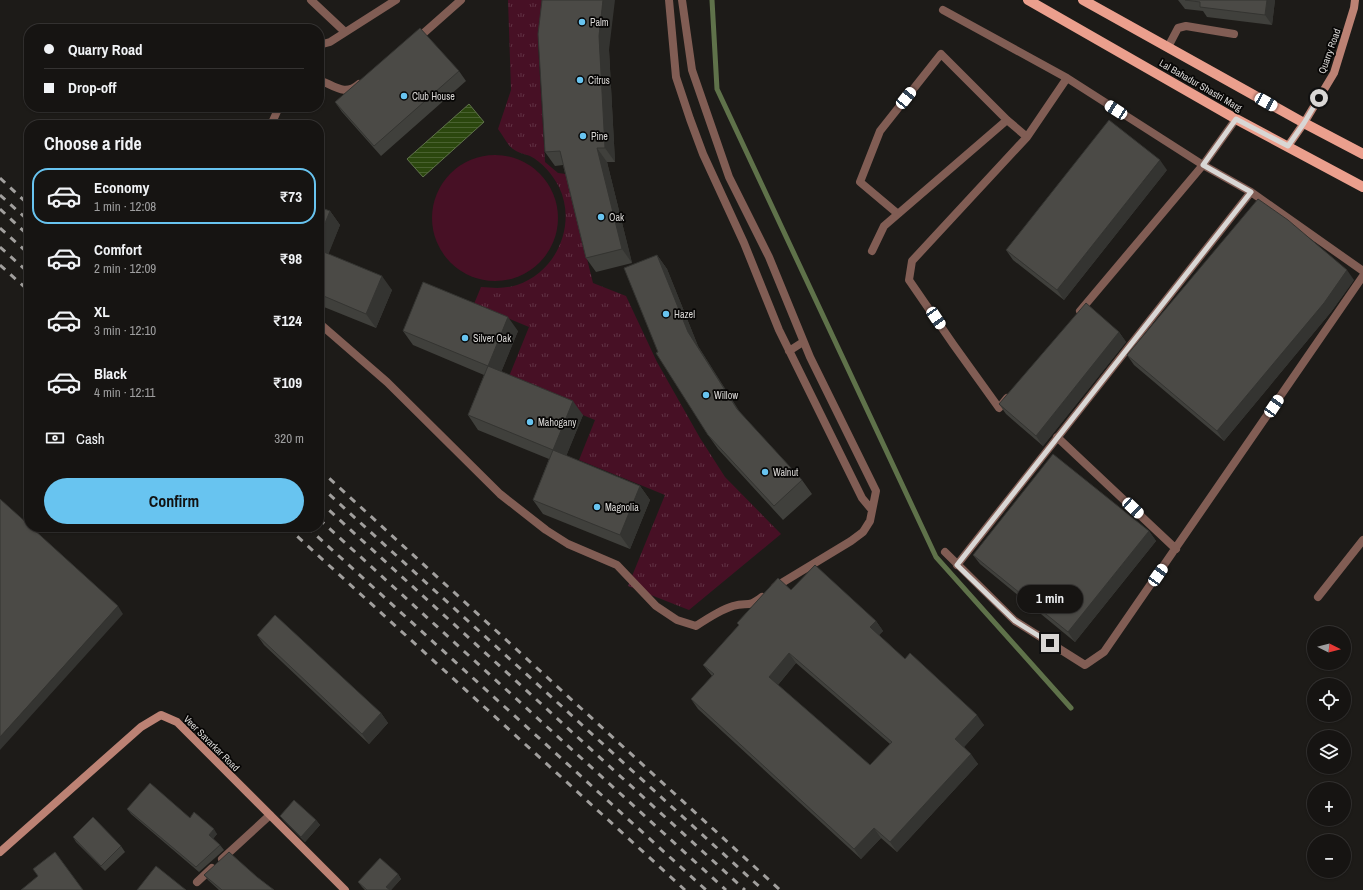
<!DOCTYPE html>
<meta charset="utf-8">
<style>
:root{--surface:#161412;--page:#1f1d1b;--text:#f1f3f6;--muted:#9e9e9f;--line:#353332;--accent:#68c4f0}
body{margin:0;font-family:"Archivo Narrow",sans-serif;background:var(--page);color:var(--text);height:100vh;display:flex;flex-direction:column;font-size:15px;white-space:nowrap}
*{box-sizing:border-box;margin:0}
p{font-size:13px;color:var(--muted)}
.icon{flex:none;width:22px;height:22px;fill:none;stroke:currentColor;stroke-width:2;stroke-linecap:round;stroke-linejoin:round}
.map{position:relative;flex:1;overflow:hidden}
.drawer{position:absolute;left:24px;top:120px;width:300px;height:412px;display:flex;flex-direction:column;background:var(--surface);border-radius:16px;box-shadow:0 1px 3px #0004,0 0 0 1px var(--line)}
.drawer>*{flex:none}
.guide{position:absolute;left:24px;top:24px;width:300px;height:88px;border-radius:16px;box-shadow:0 1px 3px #0004,0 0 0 1px var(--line);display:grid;align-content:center;height:88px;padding:0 20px;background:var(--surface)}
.needle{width:26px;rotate:96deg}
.fabs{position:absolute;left:1307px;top:626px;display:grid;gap:8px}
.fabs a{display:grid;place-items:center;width:44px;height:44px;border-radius:50%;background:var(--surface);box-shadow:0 1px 3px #0004,0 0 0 1px var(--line);font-size:20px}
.end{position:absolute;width:18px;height:18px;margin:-9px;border:5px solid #d9d7d5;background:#111;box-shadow:0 0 0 2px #111}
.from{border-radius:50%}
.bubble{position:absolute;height:28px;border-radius:14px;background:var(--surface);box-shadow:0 1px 3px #0004,0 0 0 1px var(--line);font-size:13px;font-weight:700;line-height:28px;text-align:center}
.car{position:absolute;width:12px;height:24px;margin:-12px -6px;border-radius:5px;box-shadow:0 0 3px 1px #0007;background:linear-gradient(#fff 24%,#345 0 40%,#fff 0 76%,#345 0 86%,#fff 0)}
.guide b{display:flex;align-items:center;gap:14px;height:38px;font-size:15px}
.guide b+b{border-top:1px solid var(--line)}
.guide i{width:10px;height:10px;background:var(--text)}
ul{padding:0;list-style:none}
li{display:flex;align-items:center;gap:12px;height:56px;margin:0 8px 6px;padding:0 12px;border:2px solid transparent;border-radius:16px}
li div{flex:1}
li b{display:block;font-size:15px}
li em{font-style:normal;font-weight:700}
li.active{border-color:var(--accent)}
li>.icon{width:36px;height:36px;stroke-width:1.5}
h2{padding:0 20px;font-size:18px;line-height:48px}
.pay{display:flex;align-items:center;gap:10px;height:44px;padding:0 20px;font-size:15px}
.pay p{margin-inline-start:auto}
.primary-button{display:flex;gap:8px;margin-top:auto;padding:8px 20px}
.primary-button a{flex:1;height:46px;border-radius:24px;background:var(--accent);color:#111;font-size:16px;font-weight:700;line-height:46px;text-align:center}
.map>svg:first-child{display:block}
.grass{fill:#471025}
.park{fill:url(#park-tufts)}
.water{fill:url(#water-rules);stroke:#5f724a}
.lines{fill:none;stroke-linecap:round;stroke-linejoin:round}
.stream{stroke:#5f724a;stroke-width:5}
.lane{stroke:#815d54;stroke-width:8}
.street{stroke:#815d54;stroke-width:8}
.secondary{stroke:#bc8274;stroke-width:8}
.primary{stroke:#eb9f8d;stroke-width:10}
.rail{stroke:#a19f9d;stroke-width:3;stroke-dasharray:7 7;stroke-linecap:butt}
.wall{fill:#40403c;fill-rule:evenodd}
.shaded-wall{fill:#343431}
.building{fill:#4b4a46;stroke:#343431;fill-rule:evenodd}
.route{stroke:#d9d7d5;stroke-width:5}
.poi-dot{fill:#68c4f0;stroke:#070605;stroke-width:1.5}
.labels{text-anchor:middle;stroke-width:3.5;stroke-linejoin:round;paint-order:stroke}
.poi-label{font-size:10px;fill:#d9d7d5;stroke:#070605;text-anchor:start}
.street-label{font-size:10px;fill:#d9d7d5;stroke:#070605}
</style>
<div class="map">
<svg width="1363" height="890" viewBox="0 0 1363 890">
<defs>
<pattern id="park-tufts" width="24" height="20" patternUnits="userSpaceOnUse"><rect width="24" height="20" fill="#471025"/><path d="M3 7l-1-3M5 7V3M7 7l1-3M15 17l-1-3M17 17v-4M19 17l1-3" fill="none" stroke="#613244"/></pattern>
<pattern id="water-rules" width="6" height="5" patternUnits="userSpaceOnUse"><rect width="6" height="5" fill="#2b470e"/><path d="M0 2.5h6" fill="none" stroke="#496130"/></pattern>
</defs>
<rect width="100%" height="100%" fill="#1d1b18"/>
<path class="grass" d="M432 218a63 63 0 1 1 126 0a63 63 0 1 1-126 0Z"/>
<path class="park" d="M 508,0 L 544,0 L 538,44 L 545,162 L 558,173 L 566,174 L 593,283 L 626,296 L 657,362 L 700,438 L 725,477 L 781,534 L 689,610 L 628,586 L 665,495 L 579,460 L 595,420 L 506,384 L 529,327 L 474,304 L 481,287 C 493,288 505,289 517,285 C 557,272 577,224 559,187 C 553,175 542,162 530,156 C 525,154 518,153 513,149 C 507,145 503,135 498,129 L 511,90 Z"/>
<path class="water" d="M 469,104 L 484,122 L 423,177 L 407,159 Z"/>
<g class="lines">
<path class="stream" d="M 712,0 L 717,89 L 936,557 L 1071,708"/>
<path class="lane" d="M 943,10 L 1067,78 L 1203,165 L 1251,192 L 1363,271
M 1168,47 L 1178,28 L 1186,26 L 1234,34
M 898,214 L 860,182 L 880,131 L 941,54 L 1007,120 L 1027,137
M 872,251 L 884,226 L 1007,120
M 1080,311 L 1203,165 L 1236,119
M 1007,398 L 999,408 L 953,344 L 909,280 L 912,261 L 1027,137 L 1067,78
M 1057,437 L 1176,549
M 945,552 L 1015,621 L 1085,665 L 1104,652 L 1363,276
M 957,565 L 1251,192
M 1318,597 L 1363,540
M 222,859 L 270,815
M 197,882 L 212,868"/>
<path class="street" d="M 311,0 L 345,32
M 669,0 L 676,77 L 690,119 L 703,154 L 744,243 L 779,330 L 862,498 L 872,510
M 682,0 L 692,70 L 729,177 L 769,257 L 810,357 L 876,491 L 870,521 L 863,532 L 851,541 L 775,587
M 417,39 L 461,0
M 319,45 L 330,42 L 396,0
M 319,80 C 334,85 344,97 359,84
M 271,125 L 279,107
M 319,323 L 387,382 L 500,494 L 546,530 L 568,544 L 617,565 L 656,606 L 677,620 L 696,626 C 708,618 720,610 733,606 C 748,602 748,608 762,597
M 789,351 L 803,342"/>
<path class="secondary" d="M 1288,146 L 1304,123 L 1334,73 L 1354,8 L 1355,0
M 0,852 L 141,727 L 161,715 L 177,722 L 345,890"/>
<path class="primary" d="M 1028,0 L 1236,119 L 1363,187
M 1083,0 L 1304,123 L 1363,154"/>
<path class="rail" d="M 0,178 L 29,205
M 0,195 L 29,221
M 0,209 L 29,236
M 0,228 L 29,254
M 0,247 L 29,273
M 0,265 L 29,291
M 319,469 L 780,890
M 319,485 L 763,890
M 319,501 L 745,890
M 319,519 L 726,890
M 287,527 L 685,890
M 307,527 L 706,890"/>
</g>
<path class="wall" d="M 1178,0 L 1275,0 L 1272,25 L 1207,17 L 1203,11 L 1185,9 Z
M 609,50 L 615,162 L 607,162 L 632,263 L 596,272 L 586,258 L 563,165 L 555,166 L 545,152 Z
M 459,71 L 466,81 L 381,156 L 342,112 L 335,102 Z
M 1167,170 L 1064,300 L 1013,260 L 1006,250 Z
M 319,207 L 330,211 L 340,225 L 328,254 L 392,290 L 376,328 L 319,305 Z
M 657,255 L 667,269 L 698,346 L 740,413 L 802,480 L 812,494 L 783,520 L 718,449 L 708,435 L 658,352 Z
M 1354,280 L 1331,312 L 1224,441 L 1134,365 L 1127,355 Z
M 403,331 L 518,331 L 501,372 L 583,415 L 566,456 L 640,486 L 650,500 L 630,549 L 543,514 L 533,500 L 549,459 L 478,430 L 468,415 L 484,375 L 413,345 Z
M 1119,332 L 1126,342 L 1043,446 L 1006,414 L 999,404 Z
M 1149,531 L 1156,541 L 1075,642 L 980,564 L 973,555 Z
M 791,590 L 876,621 L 883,631 L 879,635 L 905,659 L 984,725 L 964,747 L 978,764 L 897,852 L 881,838 L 861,859 L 698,709 L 691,699 L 712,676 L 703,665 L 739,625 L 737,623 ZM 796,663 L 890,744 L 870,765 L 778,685 Z
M 257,635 L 381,713 L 388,723 L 369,744 L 264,645 Z
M 127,809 L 190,818 L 217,834 L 213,839 L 220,845 L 224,850 L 199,872 L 131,814 Z
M 280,816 L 316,820 L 320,825 L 305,842 L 284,821 Z
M 73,837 L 121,846 L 125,852 L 105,871 L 76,842 Z
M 398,874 L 401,879 L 391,890 L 365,890 L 362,887 L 358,882 Z
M 204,875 L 257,877 L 274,890 L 219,890 L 208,880 Z"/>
<path class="shaded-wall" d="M 603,0 L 615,0 L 609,50 L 615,162 L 605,148 L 599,36 Z
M 1267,0 L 1275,0 L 1272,25 L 1265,15 Z
M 597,148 L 607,162 L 632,263 L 622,249 Z
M 1160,160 L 1167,170 L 1064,300 L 1057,290 Z
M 330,211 L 340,225 L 325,263 L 319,255 L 319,238 Z
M 657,255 L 667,269 L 698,346 L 747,423 L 737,409 L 688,332 Z
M 1347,270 L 1354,280 L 1331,312 L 1224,441 L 1217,431 Z
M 382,276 L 392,290 L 376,328 L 366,314 Z
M 508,317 L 518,331 L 498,380 L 488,366 Z
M 1119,332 L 1126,342 L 1043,446 L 1036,436 Z
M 573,401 L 583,415 L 563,464 L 553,450 Z
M 640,486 L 650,500 L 630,549 L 620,535 Z
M 1149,531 L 1156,541 L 1075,642 L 1068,632 Z
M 118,606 L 123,614 L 0,750 L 0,737 Z
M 876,621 L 883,631 L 877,637 L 870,627 Z
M 789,653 L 796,663 L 776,687 L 769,677 Z
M 381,713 L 388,723 L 369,744 L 362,734 Z
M 977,715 L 984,725 L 962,749 L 955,739 Z
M 971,754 L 978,764 L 897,852 L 890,842 Z
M 316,820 L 320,825 L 305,842 L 301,837 Z
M 874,828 L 881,838 L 861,859 L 854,849 Z
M 214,829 L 217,834 L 212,840 L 209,835 Z
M 398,874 L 401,879 L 391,890 L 388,890 L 386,887 Z"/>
<path class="building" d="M 542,0 L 603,0 L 599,36 L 605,148 L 597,148 L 622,249 L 586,258 L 560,151 L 545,152 L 538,34 Z
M 1185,0 L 1267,0 L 1265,15 L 1200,7 L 1200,2 Z
M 420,28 L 459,71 L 374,146 L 335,102 Z
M 1109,120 L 1160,160 L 1057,290 L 1006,250 Z
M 1258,199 L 1288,220 L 1347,270 L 1324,303 L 1217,431 L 1127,355 Z
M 319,207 L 330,211 L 319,238 Z
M 319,250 L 382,276 L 366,314 L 319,294 Z
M 657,255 L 688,332 L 737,409 L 802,480 L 774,506 L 708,435 L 656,353 L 658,352 L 624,268 Z
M 423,282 L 508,317 L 488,366 L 573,401 L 553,450 L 468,415 L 488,366 L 403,331 Z
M 1086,303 L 1119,332 L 1036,436 L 999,404 Z
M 553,450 L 640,486 L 620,535 L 533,500 Z
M 1053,454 L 1149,531 L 1068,632 L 973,555 Z
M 0,499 L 29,525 L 29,527 L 31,527 L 118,606 L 0,737 Z
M 815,565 L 876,621 L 870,627 L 905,659 L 910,653 L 977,715 L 955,739 L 971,754 L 890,842 L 874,828 L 854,849 L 691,699 L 714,674 L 703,665 L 739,625 L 737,623 L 778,578 L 791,590 ZM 789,653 L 892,742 L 870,765 L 769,677 Z
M 275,615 L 381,713 L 362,734 L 257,635 Z
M 150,783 L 190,818 L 194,812 L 214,829 L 209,835 L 220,845 L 196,867 L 127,809 Z
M 294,800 L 316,820 L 301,837 L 280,816 Z
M 93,817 L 121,846 L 101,866 L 73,837 Z
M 55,852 L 83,890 L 21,890 L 38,876 L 33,869 Z
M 229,852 L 257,877 L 274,890 L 222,890 L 204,875 Z
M 380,858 L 398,874 L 386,887 L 390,890 L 367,890 L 358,882 Z
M 156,866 L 186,890 L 137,890 Z"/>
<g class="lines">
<path class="route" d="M 1050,643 L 1015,621 L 957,565 L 1251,192 L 1203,165 L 1236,119 L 1288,146 L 1304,123 L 1319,98"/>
</g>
<g class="poi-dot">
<circle cx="582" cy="22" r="4"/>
<circle cx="580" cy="80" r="4"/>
<circle cx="404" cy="96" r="4"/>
<circle cx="583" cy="136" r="4"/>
<circle cx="601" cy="217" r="4"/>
<circle cx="666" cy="314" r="4"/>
<circle cx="465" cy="338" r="4"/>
<circle cx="706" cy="395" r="4"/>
<circle cx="530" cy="422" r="4"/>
<circle cx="765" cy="472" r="4"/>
<circle cx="597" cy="507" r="4"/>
</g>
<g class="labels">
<g class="poi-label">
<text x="590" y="26">Palm</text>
<text x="588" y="84">Citrus</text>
<text x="412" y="100">Club House</text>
<text x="591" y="140">Pine</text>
<text x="609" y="221">Oak</text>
<text x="674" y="318">Hazel</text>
<text x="473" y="342">Silver Oak</text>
<text x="714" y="399">Willow</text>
<text x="538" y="426">Mahogany</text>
<text x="773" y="476">Walnut</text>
<text x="605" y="511">Magnolia</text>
</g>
<g class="street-label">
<text transform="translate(1329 51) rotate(-70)" y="4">Quarry Road</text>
<text transform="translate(1201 85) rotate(30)" y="4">Lal Bahadur Shastri Marg</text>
<text transform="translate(212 743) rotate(45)" y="4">Veer Savarkar Road</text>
</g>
</g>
</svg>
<div class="fabs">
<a><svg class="needle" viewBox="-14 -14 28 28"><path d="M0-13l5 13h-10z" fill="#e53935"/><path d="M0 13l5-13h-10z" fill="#9e9e9f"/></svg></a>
<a><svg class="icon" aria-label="locate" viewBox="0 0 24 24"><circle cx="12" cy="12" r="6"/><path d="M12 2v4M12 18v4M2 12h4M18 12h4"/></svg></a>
<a><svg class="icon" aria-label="layers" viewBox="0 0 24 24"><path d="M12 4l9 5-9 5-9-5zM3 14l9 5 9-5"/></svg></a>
<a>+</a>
<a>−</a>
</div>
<i class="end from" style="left:1319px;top:98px"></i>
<i class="end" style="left:1050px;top:643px"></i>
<div class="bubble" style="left:1017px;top:585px;width:66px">1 min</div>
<i class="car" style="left:906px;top:98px;rotate:39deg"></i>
<i class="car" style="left:1266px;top:102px;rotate:119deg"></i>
<i class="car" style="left:1116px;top:110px;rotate:303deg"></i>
<i class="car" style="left:936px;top:318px;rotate:146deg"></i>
<i class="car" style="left:1274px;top:406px;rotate:34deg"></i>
<i class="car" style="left:1133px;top:508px;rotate:133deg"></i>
<i class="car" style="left:1158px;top:575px;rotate:35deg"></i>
<div class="guide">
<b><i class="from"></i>Quarry Road</b>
<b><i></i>Drop-off</b>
</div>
<section class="drawer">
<h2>Choose a ride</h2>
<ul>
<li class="active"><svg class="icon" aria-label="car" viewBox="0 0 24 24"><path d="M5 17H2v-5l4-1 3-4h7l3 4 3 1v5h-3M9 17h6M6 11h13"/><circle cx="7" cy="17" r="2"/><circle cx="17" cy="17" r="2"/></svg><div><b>Economy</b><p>1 min · 12:08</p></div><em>₹73</em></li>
<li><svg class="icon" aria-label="car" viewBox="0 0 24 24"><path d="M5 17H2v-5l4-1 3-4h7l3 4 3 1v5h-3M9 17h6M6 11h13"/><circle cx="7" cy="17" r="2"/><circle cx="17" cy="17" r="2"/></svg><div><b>Comfort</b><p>2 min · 12:09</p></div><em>₹98</em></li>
<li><svg class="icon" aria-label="car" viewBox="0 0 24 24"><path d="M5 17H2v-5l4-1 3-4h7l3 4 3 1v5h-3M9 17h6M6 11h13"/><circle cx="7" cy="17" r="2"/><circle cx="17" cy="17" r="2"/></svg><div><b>XL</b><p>3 min · 12:10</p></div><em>₹124</em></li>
<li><svg class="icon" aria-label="car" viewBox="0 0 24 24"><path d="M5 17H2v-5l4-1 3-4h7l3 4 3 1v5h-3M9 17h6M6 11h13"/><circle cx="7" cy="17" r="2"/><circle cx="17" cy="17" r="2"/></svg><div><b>Black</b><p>4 min · 12:11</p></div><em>₹109</em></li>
</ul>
<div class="pay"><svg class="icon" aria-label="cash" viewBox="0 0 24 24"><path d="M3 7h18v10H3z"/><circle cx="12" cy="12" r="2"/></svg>Cash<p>320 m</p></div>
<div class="primary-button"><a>Confirm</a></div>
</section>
</div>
